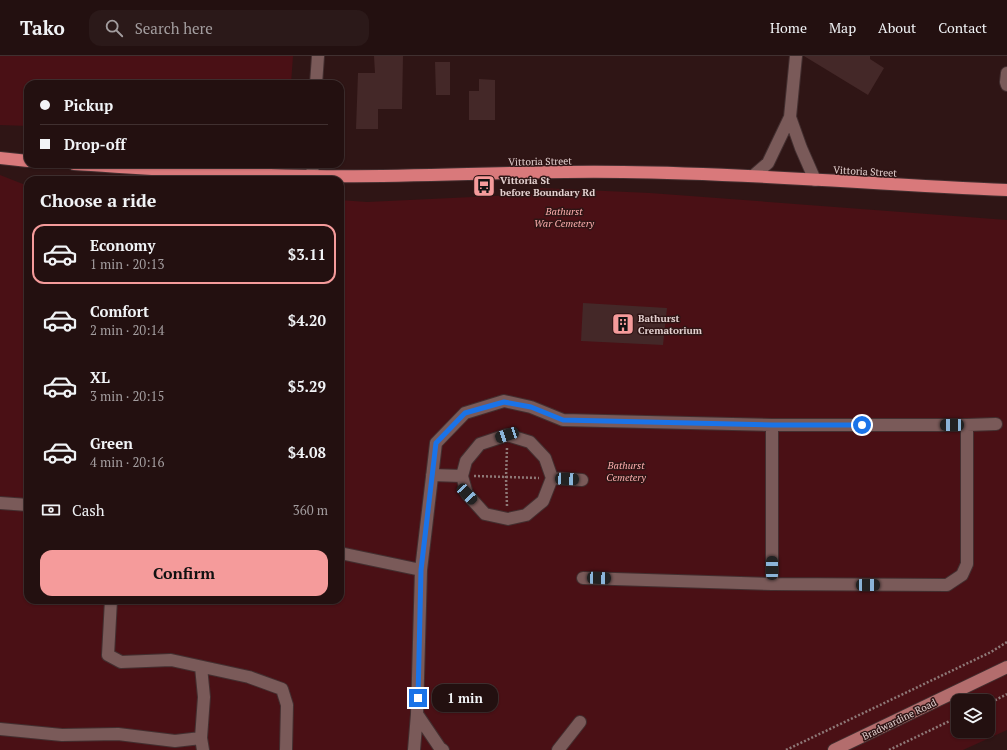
<!DOCTYPE html>
<meta charset="utf-8">
<style>
:root{--surface:#231010;--page:#2b1919;--text:#f1f3f6;--muted:#a39d9f;--line:#403030;--accent:#f59b9b}
body{margin:0;font-family:"PT Serif",serif;background:var(--page);color:var(--text);height:100vh;display:flex;flex-direction:column;font-size:15px;white-space:nowrap}
*{box-sizing:border-box;margin:0}
p{font-size:13px;color:var(--muted)}
.icon{flex:none;width:22px;height:22px;fill:none;stroke:currentColor;stroke-width:2;stroke-linecap:round;stroke-linejoin:round}
.map{position:relative;flex:1;overflow:hidden}
.side{position:absolute;left:24px;top:120px;width:320px;height:428px;display:flex;flex-direction:column;background:var(--surface);border-radius:12px;box-shadow:0 1px 3px #0004,0 0 0 1px var(--line)}
.side>*{flex:none}
.top-card{position:absolute;left:24px;top:24px;width:320px;height:88px;border-radius:12px;box-shadow:0 1px 3px #0004,0 0 0 1px var(--line);display:grid;align-content:center;height:88px;padding:0 16px;background:var(--surface)}
.tools{position:absolute;left:951px;top:638px;display:grid;gap:8px}
.tools a{display:grid;place-items:center;width:44px;height:44px;border-radius:8px;background:var(--surface);box-shadow:0 1px 3px #0004,0 0 0 1px var(--line);font-size:20px}
.end{position:absolute;width:18px;height:18px;margin:-9px;border:5px solid #1a73e8;background:#fff;box-shadow:0 0 0 2px #fff}
.from{border-radius:50%}
.bubble{position:absolute;height:28px;border-radius:12px;background:var(--surface);box-shadow:0 1px 3px #0004,0 0 0 1px var(--line);font-size:13px;font-weight:700;line-height:28px;text-align:center}
.car{position:absolute;width:12px;height:24px;margin:-12px -6px;border-radius:5px;box-shadow:0 0 3px 1px #0007;background:linear-gradient(#222 24%,#8ab4d8 0 40%,#222 0 76%,#8ab4d8 0 86%,#222 0)}
.top-card b{display:flex;align-items:center;gap:14px;height:38px;font-size:15px}
.top-card b+b{border-top:1px solid var(--line)}
.top-card i{width:10px;height:10px;background:var(--text)}
ul{padding:0;list-style:none}
li{display:flex;align-items:center;gap:12px;height:60px;margin:0 8px 6px;padding:0 8px;border:2px solid transparent;border-radius:12px}
li div{flex:1}
li b{display:block;font-size:15px}
li em{font-style:normal;font-weight:700}
li.selected{border-color:var(--accent)}
li>.icon{width:36px;height:36px;stroke-width:1.5}
h2{padding:0 16px;font-size:18px;line-height:48px}
.pay{display:flex;align-items:center;gap:10px;height:44px;padding:0 16px;font-size:15px}
.pay p{margin-inline-start:auto}
.primary-button{display:flex;gap:8px;margin-top:auto;padding:8px 16px}
.primary-button a{flex:1;height:46px;border-radius:12px;background:var(--accent);color:#111;font-size:16px;font-weight:700;line-height:46px;text-align:center}
header{display:flex;align-items:center;gap:24px;box-sizing:border-box;height:56px;padding:0 20px;background:var(--surface);border-bottom:1px solid var(--line)}
header strong{font-size:19px}
nav{display:flex;gap:22px;margin-inline-start:auto;font-size:14px}
.search{width:280px;height:36px;background:var(--page);display:flex;align-items:center;gap:10px;box-sizing:border-box;padding:0 14px;border-radius:12px;color:var(--muted);font-size:15px}
.map>svg:first-child{display:block}
.green{fill:#4a1015;fill-rule:evenodd}
.building{fill:#442828}
.lines{fill:none;stroke-linecap:round;stroke-linejoin:round}
.minor-casing{stroke:#432f30;stroke-width:14}
.major-casing{stroke:#432f30;stroke-width:14}
.highway-casing{stroke:#432f30;stroke-width:14}
.path{stroke:#8e7877;stroke-width:2.5;stroke-dasharray:2 2;stroke-linecap:butt}
.minor{stroke:#7a5a59;stroke-width:12}
.major{stroke:#b36d6d;stroke-width:12}
.highway{stroke:#d9797b;stroke-width:12}
.route{stroke:#1a73e8;stroke-width:5}
.labels{text-anchor:middle;stroke-width:3;stroke-linejoin:round;paint-order:stroke}
.street-label{font-size:10px;fill:#e3d0cf;stroke:#2f1515}
.poi-label{font-size:10px;font-weight:bold;fill:#e3d0cf;stroke:#2f1515;text-anchor:start}
.park-label{font-size:10px;font-style:italic;fill:#fdaead;stroke:#2f1515}
</style>
<header>
<strong>Tako</strong>
<div class="search"><svg class="icon" aria-label="search" viewBox="0 0 24 24"><circle cx="10" cy="10" r="6"/><path d="M15 15l6 6"/></svg>Search here</div>
<nav><a>Home</a><a>Map</a><a>About</a><a>Contact</a></nav>
</header>
<div class="map">
<svg width="1007" height="694" viewBox="0 0 1007 694">
<rect width="100%" height="100%" fill="#2f1515"/>
<path class="green" d="M 0,0 L 293,0 L 291,28 L 28,28 L 28,70 L 0,69 Z
M 0,119 L 28,130 L 28,544 L 340,544 L 340,144 L 367,146 L 536,138 L 539,132 L 650,137 L 1007,164 L 1007,674 L 963,694 L 0,694 ZM 958,645 L 988,645 L 988,675 L 958,675 Z"/>
<path class="building" d="M 374,0 L 403,0 L 402,53 L 378,53 L 378,73 L 356,73 L 358,17 L 375,17 Z
M 804,0 L 870,0 L 870,3 L 884,12 L 868,39 Z
M 435,6 L 450,6 L 450,39 L 436,39 Z
M 479,23 L 495,24 L 495,64 L 469,64 L 469,35 L 479,35 Z
M 583,247 L 667,252 L 663,289 L 581,285 Z"/>
<g class="lines">
<g class="minor-casing">
<path id="minor" d="M 1007,17 L 1006,26 L 1007,29
M 316,28 L 318,0
M 790,61 L 801,92 L 815,124
M 312,120 L 313,108
M 753,120 L 768,107 L 790,61 L 796,0
M 772,369 L 772,528
M 432,419 L 462,420 L 467,438 L 485,458 L 508,463 L 526,459 L 543,445 L 552,422
M 462,420 L 466,405 L 480,388 L 507,379 L 530,386 L 545,402 L 552,422 L 582,424
M 0,447 L 28,449
M 340,497 L 421,514
M 583,522 L 772,528 L 947,529 L 962,519 L 967,508 L 967,369
M 111,544 L 108,599 L 121,606 L 171,604 L 249,621 L 282,633 L 287,649 L 286,694
M 201,611 L 204,641 L 201,682 L 203,694
M 417,658 L 440,692 L 443,694
M 0,673 L 62,679 L 118,678 L 175,685 L 201,682
M 414,694 L 417,658 L 421,514 L 436,387 L 465,357 L 504,345 L 531,351 L 563,364 L 772,369 L 967,369 L 996,368
M 558,694 L 580,666"/>
</g>
<g class="major-casing">
<path id="major" d="M 834,694 L 1007,611"/>
</g>
<g class="highway-casing">
<path id="highway" d="M 0,102 L 28,105
M 74,108 C 154,113 233,119 313,120 C 416,122 520,114 623,116 C 751,117 879,129 1007,134"/>
</g>
<path class="path" d="M 507,392 L 506,422 L 507,450
M 474,420 L 539,422
M 988,648 L 1007,638
M 786,694 L 991,596 L 1007,586
M 889,694 L 958,661"/>
<use href="#minor" class="minor"/>
<use href="#major" class="major"/>
<use href="#highway" class="highway"/>
</g>
<g class="lines">
<path class="route" d="M 418,642 L 421,514 L 436,387 L 465,357 L 504,346 L 531,351 L 563,364 L 772,369 L 862,369"/>
</g>
<defs>
<g id="bus-square" transform="scale(1.15)"><rect x="-9" y="-9" width="18" height="18" rx="4" fill="#f59b9b" stroke="#2f1515"/><path d="M-5-6H5V4H4V6H2V4H-2V6H-4V4H-5ZM-3.5-4V0h7V-4ZM-3.5 1.2v1.5H-2V1.2ZM2 1.2v1.5H3.5V1.2Z" fill="#111"/></g>
<g id="building-square" transform="scale(1.15)"><rect x="-9" y="-9" width="18" height="18" rx="4" fill="#f59b9b" stroke="#2f1515"/><path d="M-4-6H4V6H1V3H-1V6H-4ZM-2.5-4.3h1.7v1.8h-1.7ZM.8-4.3h1.7v1.8H.8ZM-2.5-1h1.7V.8h-1.7ZM.8-1h1.7V.8H.8Z" fill="#111"/></g>
</defs>
<g fill-rule="evenodd">
<use href="#bus-square" x="484" y="130"/>
<use href="#building-square" x="623" y="268"/>
</g>
<g class="labels">
<g class="street-label">
<text transform="translate(540 105) rotate(-1)" y="4">Vittoria Street</text>
<text transform="translate(865 115) rotate(3)" y="4">Vittoria Street</text>
<text transform="translate(899 663) rotate(-26)" y="4">Bradwardine Road</text>
</g>
<g class="poi-label">
<text x="500" y="128">Vittoria St<tspan x="500" dy="12">before Boundary Rd</tspan></text>
<text x="638" y="266">Bathurst<tspan x="638" dy="12">Crematorium</tspan></text>
</g>
<g class="park-label">
<text x="564" y="159">Bathurst<tspan x="564" dy="12">War Cemetery</tspan></text>
<text x="626" y="413">Bathurst<tspan x="626" dy="12">Cemetery</tspan></text>
</g>
</g>
</svg>
<div class="tools">
<a><svg class="icon" aria-label="layers" viewBox="0 0 24 24"><path d="M12 4l9 5-9 5-9-5zM3 14l9 5 9-5"/></svg></a>
</div>
<i class="end from" style="left:862px;top:369px"></i>
<i class="end" style="left:418px;top:642px"></i>
<div class="bubble" style="left:432px;top:628px;width:66px">1 min</div>
<i class="car" style="left:952px;top:369px;rotate:270deg"></i>
<i class="car" style="left:507px;top:379px;rotate:252deg"></i>
<i class="car" style="left:567px;top:423px;rotate:93deg"></i>
<i class="car" style="left:467px;top:438px;rotate:137deg"></i>
<i class="car" style="left:772px;top:512px;rotate:0deg"></i>
<i class="car" style="left:599px;top:522px;rotate:92deg"></i>
<i class="car" style="left:868px;top:529px;rotate:90deg"></i>
<div class="top-card">
<b><i class="from"></i>Pickup</b>
<b><i></i>Drop-off</b>
</div>
<section class="side">
<h2>Choose a ride</h2>
<ul>
<li class="selected"><svg class="icon" aria-label="car" viewBox="0 0 24 24"><path d="M5 17H2v-5l4-1 3-4h7l3 4 3 1v5h-3M9 17h6M6 11h13"/><circle cx="7" cy="17" r="2"/><circle cx="17" cy="17" r="2"/></svg><div><b>Economy</b><p>1 min · 20:13</p></div><em>$3.11</em></li>
<li><svg class="icon" aria-label="car" viewBox="0 0 24 24"><path d="M5 17H2v-5l4-1 3-4h7l3 4 3 1v5h-3M9 17h6M6 11h13"/><circle cx="7" cy="17" r="2"/><circle cx="17" cy="17" r="2"/></svg><div><b>Comfort</b><p>2 min · 20:14</p></div><em>$4.20</em></li>
<li><svg class="icon" aria-label="car" viewBox="0 0 24 24"><path d="M5 17H2v-5l4-1 3-4h7l3 4 3 1v5h-3M9 17h6M6 11h13"/><circle cx="7" cy="17" r="2"/><circle cx="17" cy="17" r="2"/></svg><div><b>XL</b><p>3 min · 20:15</p></div><em>$5.29</em></li>
<li><svg class="icon" aria-label="car" viewBox="0 0 24 24"><path d="M5 17H2v-5l4-1 3-4h7l3 4 3 1v5h-3M9 17h6M6 11h13"/><circle cx="7" cy="17" r="2"/><circle cx="17" cy="17" r="2"/></svg><div><b>Green</b><p>4 min · 20:16</p></div><em>$4.08</em></li>
</ul>
<div class="pay"><svg class="icon" aria-label="cash" viewBox="0 0 24 24"><path d="M3 7h18v10H3z"/><circle cx="12" cy="12" r="2"/></svg>Cash<p>360 m</p></div>
<div class="primary-button"><a>Confirm</a></div>
</section>
</div>
